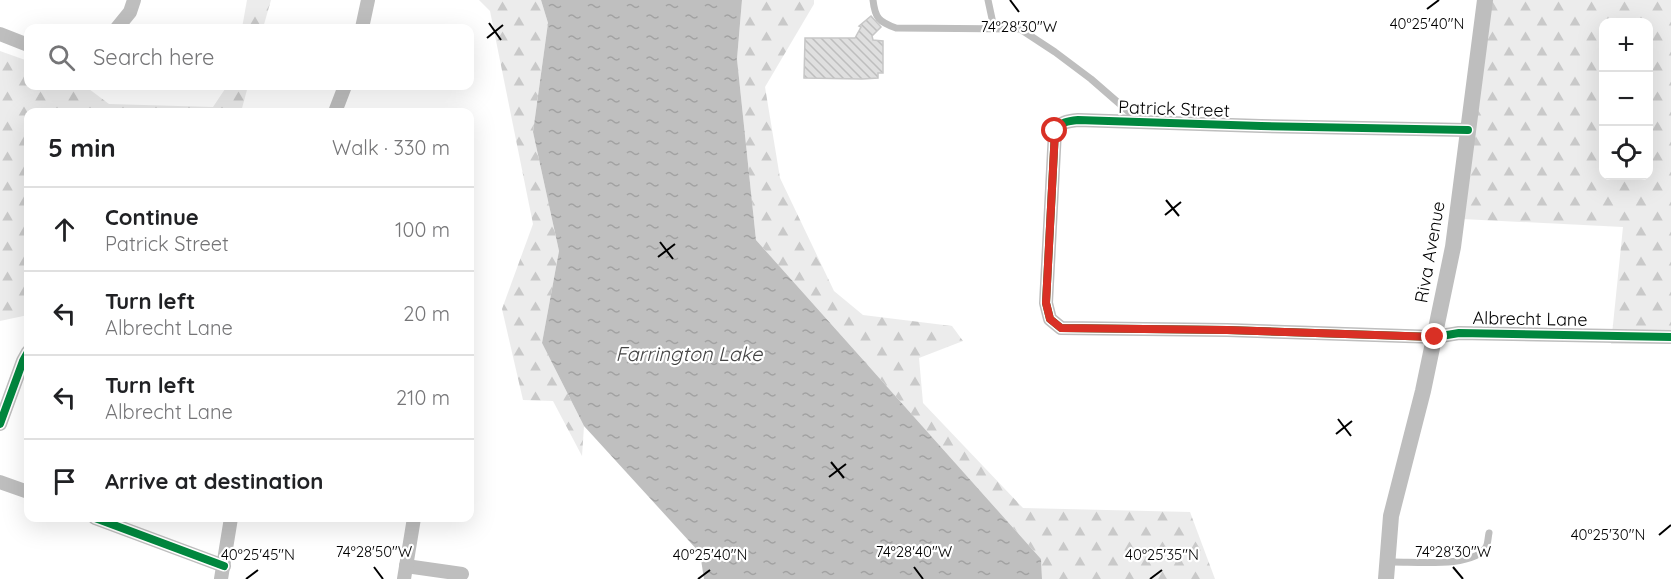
<!DOCTYPE html>
<html lang="en">
<head>
<meta charset="utf-8">
<style>
  body { margin:0; font-family:Quicksand,sans-serif; background:#f6f6f6; color:#202124 }
  .controls { position:absolute; right:18px; top:18px; display:grid; overflow:hidden; border-radius:12px; box-shadow:0 6px 24px #0002 }
  .controls button { width:54px; height:54px; display:grid; place-items:center; padding:0; border:0; border-bottom:2px solid #e0e0e0; background:#fff; color:#202124; font:30px sans-serif }
  .stop { position:absolute; width:18px; height:18px; margin:-14px; border:4px solid #d93025; border-radius:50%; background:#fff }
  .stop.end { background:#d93025; border-color:#fff; box-shadow:0 2px 6px #0008 }
  .list { margin:0; padding:0; list-style:none }
  h2 { display:flex; justify-content:space-between; align-items:center; height:78px; margin:0; padding:0 24px; font-size:26px }
  h2 small { font-size:20px; font-weight:400; color:#757577 }
  .list li { display:grid; grid-template-columns:39px 1fr auto; gap:18px; align-items:center; box-sizing:border-box; height:84px; padding:0 24px; border-top:2px solid #e0e0e0 }
  .list b { display:block; font-size:22px; white-space:nowrap }
  .list p { margin:0; font-size:20px; white-space:nowrap; color:#757577 }
  .list em { font-size:20px; font-style:normal; color:#757577 }
  .icon { flex:none; width:33px; height:33px; fill:none; stroke:currentColor; stroke-width:2; stroke-linecap:round; stroke-linejoin:round }
  .map { position:relative; flex:none; width:1671px; height:579px; overflow:hidden }
  .search { position:absolute; background:#fff; box-shadow:0 6px 24px #0002; left:24px; top:24px; width:450px; height:66px; display:flex; align-items:center; gap:15px; box-sizing:border-box; padding:0 21px; border-radius:12px; color:#757577; font-size:22px }
  .panel { position:absolute; background:#fff; box-shadow:0 6px 24px #0002; left:24px; top:108px; width:450px; height:414px; border-radius:12px }
  .map>svg:first-child { display:block }
</style>
</head>
<body>
<div class="map">
<svg width="1671" height="579" viewBox="0 0 1671 579">
  <defs>
    <pattern id="forest-firs" width="22" height="20" patternUnits="userSpaceOnUse" patternTransform="scale(1.5)"><rect width="22" height="20" fill="#ececec"/><path d="M5 1l3.5 6h-7zM16 11l3.5 6h-7z" fill="#c9c9c9"/></pattern>
    <pattern id="water-ripples" width="26" height="14" patternUnits="userSpaceOnUse" patternTransform="scale(1.5)"><rect width="26" height="14" fill="#bfbfbf"/><path d="M2 4q2-2 4 0t4 0M15 11q2-2 4 0t4 0" fill="none" stroke="#a2a2a2"/></pattern>
    <pattern id="building-back-hatch" width="6" height="6" patternUnits="userSpaceOnUse" patternTransform="scale(1.5)"><rect width="6" height="6" fill="#dfdfdf"/><path d="M-1 5l2 2M0 0l6 6M5-1l2 2" fill="none" stroke="#bebebe"/></pattern>
  </defs>
  <rect width="100%" height="100%" fill="#fff"/>
  <!-- forest -->
  <g fill="url(#forest-firs)" fill-rule="evenodd">
    <path d="M247 0H271L263 28H242Z"/>
    <path d="M479 0H541L548 23 533 132 559 251 542 343 584 426 582 456 553 401 523 400 502 309 533 224 490 11Z"/>
    <path d="M742 0H814V4L765 87 780 178 834 291 863 315 952 326 963 341 919 358 923 403 1023 508 1190 512 1215 579H1042L1041 559 756 240 737 59Z"/>
    <path d="M1489 0H1671V344H1611L1623 227 1462 219ZM1604 22H1648V176H1604Z"/>
    <path d="M0 51 28 61V86H85L109 104 213 107 227 86H248L241 112H28V315L0 321Z"/>
  </g>
  <!-- water -->
  <path fill="url(#water-ripples)" d="M541 0H742L737 59 756 240 1041 559 1042 579H704L700 553 584 426 542 343 559 251 533 132 548 23Z"/>
  <!-- building -->
  <path fill="url(#building-back-hatch)" stroke="#c7c7c7" stroke-width="1.5" d="M871 16 881 27 872 36 873 40 883 41V73H878V78L862 79 804 78 805 38H855L861 27 859 26Z"/>
  <g fill="none" stroke-linecap="round" stroke-linejoin="round">
    <!-- service -->
    <g stroke="#bebebe" stroke-width="7">
      <path d="M873 0C875 18 879 22 896 28L1020 29 1055 52 1091 79 1137 119"/>
      <path d="M988 0 994 28"/>
      <path d="M1389 562C1411 561 1473 569 1486 547 1488 544 1488 537 1489 533"/>
    </g>
    <!-- minor -->
    <g stroke="#bebebe" stroke-width="14">
      <path d="M117 28 130 12 134 0"/>
      <path d="M362 28 368 0"/>
      <path d="M0 34 28 45"/>
      <path d="M335 112 345 86"/>
      <path d="M1468 130 1261 126 1078 120C1067 121 1061 122 1055 131L1046 303 1050 319 1061 328 1227 330 1435 337 1459 333 1671 337"/>
      <path d="M0 424 23 361 28 352"/>
      <path d="M0 482 28 492"/>
      <path d="M95 518 224 566"/>
      <path d="M406 566 462 574"/>
      <path d="M221 579 231 518"/>
      <path d="M404 579 414 518"/>
    </g>
    <!-- tertiary -->
    <path stroke="#bebebe" stroke-width="16" d="M1386 579 1391 516 1423 391 1453 247 1485 0"/>
    <!-- cycleway casing -->
    <g stroke="#fff" stroke-width="11">
      <g id="cycleway">
        <path d="M1468 130 1261 126 1078 120C1067 121 1061 122 1055 131L1046 303 1050 319 1061 328 1227 330 1435 337 1459 333 1671 337"/>
        <path d="M0 424 23 361 28 352"/>
        <path d="M95 518 224 566"/>
      </g>
    </g>
    <!-- cycleway -->
    <use href="#cycleway" stroke="#00873e" stroke-width="8"/>
  </g>
  <g fill="none" stroke-linecap="round" stroke-linejoin="round">
    <!-- route -->
    <path stroke="#d93025" stroke-width="8" d="M1055 131 1046 303 1050 319 1061 328 1227 330 1435 337"/>
  </g>
  <!-- ticks -->
  <path fill="none" stroke="#000" stroke-width="2" d="M1010 0 1019 12M1427 9 1439 0M489 23 501 40M487 38 503 25M1166 200 1179 216M1165 215 1181 202M660 242 673 259M658 257 675 244M1338 419 1351 436M1336 434 1352 421M831 462 844 478M829 477 846 464M1659 535 1671 525M374 567 383 579M914 567 923 579M1453 567 1463 579M246 579 258 570M698 579 710 570M1150 579 1162 570"/>
  <g text-anchor="middle" stroke-width="4.5" stroke-linejoin="round" paint-order="stroke">
    <!-- street labels -->
    <g font-size="18" fill="#000" stroke="#fff">
      <text transform="translate(1174 109) rotate(2)" y="6">Patrick Street</text>
      <text transform="translate(1430 252) rotate(-80)" y="6">Riva Avenue</text>
      <text transform="translate(1530 319) rotate(1)" y="6">Albrecht Lane</text>
    </g>
    <!-- water labels -->
    <g font-size="20" font-style="italic" fill="#444" stroke="#fff">
      <text x="689" y="361">Farrington Lake</text>
    </g>
  </g>
  <g font-size="15" text-anchor="middle" fill="#000" stroke="#fff" stroke-width="4.5" stroke-linejoin="round" paint-order="stroke">
    <text x="1427" y="29">40°25'40"N</text>
    <text x="1019" y="32">74°28'30"W</text>
    <text x="1608" y="540">40°25'30"N</text>
    <text x="374" y="557">74°28'50"W</text>
    <text x="914" y="557">74°28'40"W</text>
    <text x="1453" y="557">74°28'30"W</text>
    <text x="258" y="560">40°25'45"N</text>
    <text x="710" y="560">40°25'40"N</text>
    <text x="1162" y="560">40°25'35"N</text>
  </g>
</svg>
<div class="controls">
<button>+</button>
<button>−</button>
<button><svg class="icon" aria-label="locate" viewBox="0 0 24 24"><circle cx="12" cy="12" r="6"/><path d="M12 2v4M12 18v4M2 12h4M18 12h4"/></svg></button>
</div>
<div class="stop" style="left:1055px;top:131px"></div>
<div class="stop end" style="left:1435px;top:337px"></div>
<div class="search"><svg class="icon" aria-label="search" viewBox="0 0 24 24"><circle cx="10" cy="10" r="6"/><path d="M15 15l6 6"/></svg>Search here</div>
<section class="panel">
<h2>5 min<small>Walk · 330 m</small></h2>
<ul class="list">
<li><svg class="icon" aria-label="ahead" viewBox="0 0 24 24"><path d="M12 20V5M6 11l6-6 6 6"/></svg><div><b>Continue</b><p>Patrick Street</p></div><em>100 m</em></li>
<li><svg class="icon" aria-label="left" viewBox="0 0 24 24"><path d="M17 20v-9H6M10 6l-5 5 5 5"/></svg><div><b>Turn left</b><p>Albrecht Lane</p></div><em>20 m</em></li>
<li><svg class="icon" aria-label="left" viewBox="0 0 24 24"><path d="M17 20v-9H6M10 6l-5 5 5 5"/></svg><div><b>Turn left</b><p>Albrecht Lane</p></div><em>210 m</em></li>
<li><svg class="icon" aria-label="arrive" viewBox="0 0 24 24"><path d="M6 21V4h12l-3 4 3 4H6"/></svg><div><b>Arrive at destination</b></div></li>
</ul>
</section>
</div>
</body>
</html>
